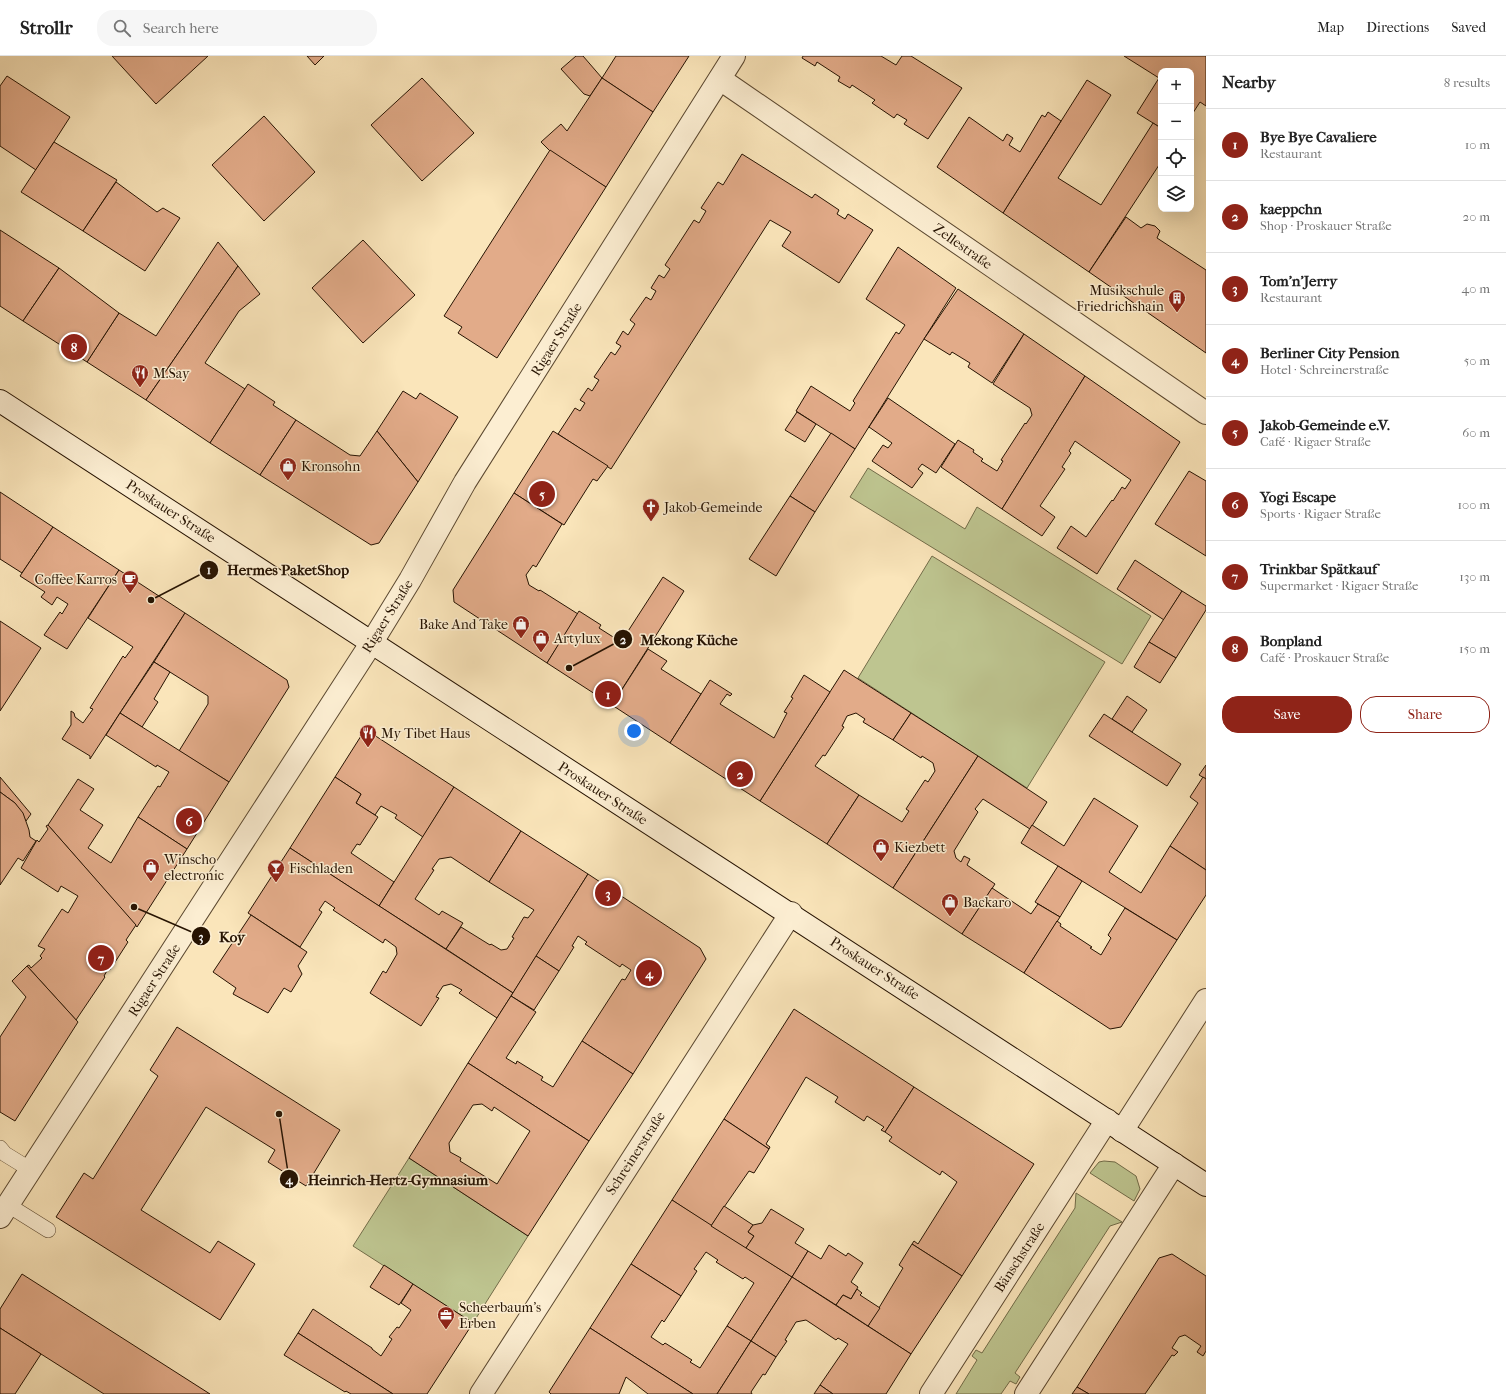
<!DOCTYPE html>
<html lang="en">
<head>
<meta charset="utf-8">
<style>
  body { margin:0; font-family:"IM FELL French Canon",serif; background:#f6f6f6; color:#222 }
  .controls { position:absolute; right:12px; top:12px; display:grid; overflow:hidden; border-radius:8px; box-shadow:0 4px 16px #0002 }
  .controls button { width:36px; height:36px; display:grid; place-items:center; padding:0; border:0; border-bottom:1px solid #e0e0e0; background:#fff; color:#222; font:20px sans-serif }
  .you { position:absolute; left:634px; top:675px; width:14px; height:14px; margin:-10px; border:3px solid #fff; border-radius:50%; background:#1a73e8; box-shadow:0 0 0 6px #1a73e833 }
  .badge { display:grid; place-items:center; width:26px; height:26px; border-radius:50%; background:#8f2418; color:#fff; font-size:13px; font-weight:700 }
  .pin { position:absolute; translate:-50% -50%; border:2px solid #fff; box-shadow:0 1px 4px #0006 }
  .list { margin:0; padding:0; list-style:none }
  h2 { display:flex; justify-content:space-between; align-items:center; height:52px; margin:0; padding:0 16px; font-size:17px }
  h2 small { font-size:13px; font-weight:400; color:#767676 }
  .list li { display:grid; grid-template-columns:26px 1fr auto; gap:12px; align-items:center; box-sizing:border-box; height:72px; padding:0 16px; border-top:1px solid #e0e0e0 }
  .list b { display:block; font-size:15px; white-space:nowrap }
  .list p { margin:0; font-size:13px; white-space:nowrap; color:#767676 }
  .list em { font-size:13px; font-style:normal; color:#767676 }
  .actions { display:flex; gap:8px; padding:12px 16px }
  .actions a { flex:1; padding:9px 0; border:1px solid #8f2418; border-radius:16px; text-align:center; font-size:14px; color:#8f2418 }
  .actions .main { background:#8f2418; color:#fff }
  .icon { flex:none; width:22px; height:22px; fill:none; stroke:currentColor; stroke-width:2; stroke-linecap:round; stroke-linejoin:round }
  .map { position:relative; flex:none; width:1206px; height:1338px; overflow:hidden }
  header { display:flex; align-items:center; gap:24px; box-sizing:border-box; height:56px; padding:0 20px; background:#fff; border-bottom:1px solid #e0e0e0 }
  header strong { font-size:19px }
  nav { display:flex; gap:22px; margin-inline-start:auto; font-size:14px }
  .search { width:280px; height:36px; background:#f6f6f6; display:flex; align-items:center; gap:10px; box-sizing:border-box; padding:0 14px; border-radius:16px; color:#767676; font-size:15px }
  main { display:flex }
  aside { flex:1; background:#fff }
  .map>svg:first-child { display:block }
</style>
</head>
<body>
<header>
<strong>Strollr</strong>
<div class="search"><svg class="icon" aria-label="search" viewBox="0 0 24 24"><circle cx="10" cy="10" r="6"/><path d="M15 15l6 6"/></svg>Search here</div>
<nav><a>Map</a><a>Directions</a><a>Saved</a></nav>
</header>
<main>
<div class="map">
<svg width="1206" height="1338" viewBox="0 0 1206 1338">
  <rect width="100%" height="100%" fill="#fae5ba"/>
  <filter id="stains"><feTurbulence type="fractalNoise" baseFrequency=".005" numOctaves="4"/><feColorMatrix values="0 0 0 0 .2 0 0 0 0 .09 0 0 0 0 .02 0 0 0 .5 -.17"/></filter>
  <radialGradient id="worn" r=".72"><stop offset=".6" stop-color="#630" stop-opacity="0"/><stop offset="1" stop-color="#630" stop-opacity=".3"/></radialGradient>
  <!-- green -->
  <g fill="#bec590" stroke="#726c49">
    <path d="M868 412 965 473 977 451 1151 560 1122 608 850 441Z"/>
    <path d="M932 500 1105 606 1027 732 858 622Z"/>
    <path d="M409 1102 528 1180 473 1267 353 1190Z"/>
    <path d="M1104 1105 1115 1106 1136 1120 1140 1133 1134 1145 1090 1117 1099 1106Z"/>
    <path d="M1076 1137 1122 1166 1110 1170 1015 1317 1020 1321 1016 1328 1010 1325 1001 1338H956L977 1304 972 1300 976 1294 982 1297 1075 1152Z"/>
  </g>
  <!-- building -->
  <g fill="#e2ab89" stroke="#261302" fill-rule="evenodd">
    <path d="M112 0H208L156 48Z"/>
    <path d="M307 0H324L315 9Z"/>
    <path d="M576 0H583L602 22 590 40 584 38 561 13Z"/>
    <path d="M616 0H689L653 56 602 22Z"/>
    <path d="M803 0H881L896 9 902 0H911L962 32 928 83 904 68 907 64 897 58 894 62 872 47 875 44 852 29 850 32 838 25 840 21 817 6 815 10 802 2Z"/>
    <path d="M1124 0H1206V50L1200 46 1191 60V15H1161V72L1137 57 1159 22Z"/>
    <path d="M7 20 70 61 36 114 0 90V30Z"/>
    <path d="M422 22 474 77 422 125 371 69Z"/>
    <path d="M602 22 653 56 606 131 554 99 541 86 561 68 567 75Z"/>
    <path d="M1087 24 1111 39 1058 122 1101 149 1153 67 1161 72V106L1089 216 1003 157Z"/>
    <path d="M1048 56 1061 65 1003 157 937 111 969 61 1003 85 1007 78 1013 82 1009 89 1020 96 1042 59 1045 61Z"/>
    <path d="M264 60 315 116 264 165 212 109Z"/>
    <path d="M54 86 117 124 83 175 21 136Z"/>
    <path d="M550 94 606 131 497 302 458 277 462 271 444 260Z"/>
    <path d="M742 98 812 142 815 138 839 154 837 158 845 163 848 158 873 174 839 227 782 190 791 176 770 164 611 413 558 378 575 352 580 355 585 347 580 344 588 332 592 335 599 324 594 321 611 296 615 299 621 290 616 287 623 275 628 279 635 268 630 264 646 241 651 244 656 235 651 232 659 219 664 222 670 213 665 209 694 164 699 167 706 155 701 152 718 126 723 129Z"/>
    <path d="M116 126 157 156 163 152 180 162 145 215 83 175Z"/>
    <path d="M1126 161 1141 172 1147 168 1155 170 1160 175 1157 182 1206 214V297L1089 216Z"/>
    <path d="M0 174 59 212 23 265 0 250Z"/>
    <path d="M363 184 415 239 363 287 312 232Z"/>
    <path d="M218 186 238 210 146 344 87 306 119 257 156 280Z"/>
    <path d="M898 191 956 232 855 393 796 355 811 330 850 355 855 347 853 345 896 276 899 278 905 269 866 243Z"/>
    <path d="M238 210 260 238 239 255 205 307 245 333 210 387 146 344Z"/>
    <path d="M59 212 119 257 87 306 23 265Z"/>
    <path d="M958 233 1024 278 992 327 968 311 970 307 952 296 950 299 924 283Z"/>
    <path d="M1024 278 1085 320 1002 453 941 411 958 384 974 394 973 396 983 403 981 405 997 415 1003 405 1001 404 1025 367 1026 368 1032 359 1030 352 993 328Z"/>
    <path d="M1085 320 1180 386 1097 518 1057 492 1071 470 1086 481 1112 444 1113 445 1122 431 1125 433 1131 424 1075 385 1069 395 1071 397 1062 411 1065 413 1040 450 1055 461 1042 480 1002 453Z"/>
    <path d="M248 328 275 346 273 349 296 364 260 419 210 387Z"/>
    <path d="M403 335 416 343 420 337 458 361 418 426 377 375Z"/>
    <path d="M888 342 955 388 936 417 922 408 918 413 923 417 912 432 872 405 883 389 888 392 892 387 869 371Z"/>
    <path d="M797 356 816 368 805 386 785 374Z"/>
    <path d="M296 364 350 399 360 400 377 375 418 426 379 487 371 489 260 419Z"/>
    <path d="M553 375 608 410 597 425 593 423 564 469 514 437Z"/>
    <path d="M831 377 855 393 815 456 790 440Z"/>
    <path d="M1189 415 1206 425V500L1155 468Z"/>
    <path d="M0 436 53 471 22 517 0 503Z"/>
    <path d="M514 437 562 468 536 511 533 509 526 519 529 529 539 535 540 534 578 558 547 607 454 546 453 534Z"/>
    <path d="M790 440 815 456 776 520 749 503Z"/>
    <path d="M53 471 119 514 67 593 44 579 60 556 62 558 68 548 57 541 52 549 41 541 45 536 20 520Z"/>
    <path d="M1135 504 1182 535 1164 564 1117 533Z"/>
    <path d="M119 514 185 557 90 703V700L62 683 71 669V655L74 657 75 661 83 667 93 653 90 652 123 600 125 602 133 591 88 562Z"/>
    <path d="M663 521 684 535 612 649 547 607 579 555 601 569 599 572 621 586Z"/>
    <path d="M1182 535 1206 550V554L1176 602 1149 586Z"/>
    <path d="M185 557 287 624 289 631 229 726 179 695 208 648V640L154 606Z"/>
    <path d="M0 565 41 592 0 655Z"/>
    <path d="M1149 586 1176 602 1160 627 1134 611Z"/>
    <path d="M648 593 667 605 661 613 701 638 670 687 612 649Z"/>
    <path d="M154 606 170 616 154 643 158 646 142 671 120 657Z"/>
    <path d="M844 614 911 657 893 684 863 666 865 663 856 657 847 660 842 670 844 671 825 700 823 699 815 710 859 739 827 788 760 745Z"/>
    <path d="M804 619 830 636 760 745 670 687 710 624 732 638 730 640 727 638 720 648 774 682 787 657 784 656 793 642 791 641Z"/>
    <path d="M1127 640 1147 654 1132 676 1112 663Z"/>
    <path d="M120 657 229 726 187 793 138 761 158 730 160 731 169 716 157 709 156 711 106 679Z"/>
    <path d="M911 657 978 700 893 832 827 788 859 739 902 766 909 755 906 753 925 724 928 726 935 715 933 707 922 700 921 702 893 684Z"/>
    <path d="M1104 658 1181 708 1167 730 1089 680Z"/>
    <path d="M371 677 454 731 423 781 395 762 397 759 381 750 375 759 356 747 361 738 335 721 361 680Z"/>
    <path d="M978 700 1047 746 1030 773 983 743 975 753 978 756 954 795 956 802 961 806 964 800 970 803 967 809 995 828 962 878 893 832Z"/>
    <path d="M1206 709V723L1199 719Z"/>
    <path d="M0 721 31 758 26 765 15 747 0 736Z"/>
    <path d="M335 721 361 738 356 747 378 761 360 789 357 788 351 797 394 826 379 850 290 792Z"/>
    <path d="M1203 721 1206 723V814L1170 790 1198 747 1190 741Z"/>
    <path d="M78 723 94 733 80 754 103 769 88 792 111 807 138 761 187 793 137 871 48 769Z"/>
    <path d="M454 731 521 775 489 826 451 801 439 803 432 813 434 814 415 843 439 859 442 855 463 867 446 893 379 850Z"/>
    <path d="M0 736 15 747 23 757 29 774 30 781 36 785 23 805 18 802 0 829Z"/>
    <path d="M1094 742 1138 770 1109 816 1141 837 1170 790 1206 814V839L1177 884 1021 787 1032 769 1064 790Z"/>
    <path d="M48 769 136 869 126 884 128 886 110 914 108 913 104 920 105 921 76 964 27 910 29 909 31 912 42 902 40 900 45 893 38 890 62 853 68 857 78 840 61 830 58 836 21 812 37 784 39 786 48 773 46 770Z"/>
    <path d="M521 775 588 818 513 937 446 893 461 871 490 889 491 888 501 894 507 893 514 882 512 881 524 861 528 862 534 854 489 826Z"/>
    <path d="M290 792 513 937 497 962 459 937 462 934 451 928 443 930 436 941 439 942 421 970 370 937 383 915 386 917 397 898 396 891 385 883 383 887 333 854 335 852 325 845 319 854 322 856 300 891 248 857Z"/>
    <path d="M1058 810 1082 825 1060 861 1035 846Z"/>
    <path d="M588 818 700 892 706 903 633 1018 582 985 622 923 625 924 631 914 622 908 620 911 585 888 587 886 578 880 572 890 574 891 559 915 536 900Z"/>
    <path d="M992 832 1031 858 1038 848 1060 861 1024 917 962 878Z"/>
    <path d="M1125 852 1177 884 1121 971 1110 973 1024 917 1057 865 1061 868 1060 870 1092 891 1090 892 1101 899 1111 882 1108 879Z"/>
    <path d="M251 859 307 896 298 910 302 918 291 936 284 932 268 957 233 938 236 932 213 916Z"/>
    <path d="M536 900 559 915 534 954 511 940Z"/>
    <path d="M27 910 78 966 15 1065 0 1056V981L26 941 12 925Z"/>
    <path d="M511 940 536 956 506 1002 516 1008 517 1005 543 1021 541 1024 553 1031 582 985 633 1018 589 1085 468 1007Z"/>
    <path d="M794 953 914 1031 885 1076 881 1074 884 1071 867 1060 864 1065 835 1046 838 1041 806 1021 766 1088 770 1091 769 1093 724 1063Z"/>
    <path d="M177 971 340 1074 306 1130 268 1106 275 1094 206 1051 141 1154 210 1197 218 1185 255 1208 220 1264 56 1161 84 1117 93 1123 126 1071 158 1020 150 1014Z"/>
    <path d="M468 1007 589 1085 528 1180 409 1102ZM482 1048 492 1055 494 1051 530 1075 497 1128 460 1105 461 1102 450 1096 449 1087 473 1049Z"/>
    <path d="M914 1031 1034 1108 962 1220 912 1188 914 1185 918 1188 957 1126 942 1115 940 1119 889 1085 892 1081 885 1076Z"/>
    <path d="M724 1063 769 1093 754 1117 749 1115 711 1170 672 1144Z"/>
    <path d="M672 1144 792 1221 751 1285 727 1270 754 1227 745 1221 743 1223 716 1206 718 1204 706 1196 694 1213 697 1215 681 1240 631 1208Z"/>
    <path d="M724 1150 753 1169 748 1176 754 1180 746 1192 711 1170Z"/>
    <path d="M771 1153 804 1173 795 1187 808 1195 792 1221 746 1192 754 1180 748 1176 753 1169 762 1167Z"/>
    <path d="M912 1188 962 1220 911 1298 868 1270 903 1212 899 1209Z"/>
    <path d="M829 1189 846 1200 848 1197 863 1207 851 1226 858 1231 851 1243 843 1239 836 1249 792 1221 808 1195 821 1203Z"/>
    <path d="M1172 1198 1206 1220V1295L1203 1300 1197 1296 1201 1290 1185 1279 1179 1281 1172 1292 1178 1296 1174 1300 1172 1299 1145 1338H1089L1077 1331 1159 1202Z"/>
    <path d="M631 1208 681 1240 664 1266 662 1264 651 1281 663 1289 665 1287 692 1304 690 1306 700 1312 727 1270 751 1285 717 1338H693L590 1272Z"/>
    <path d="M384 1209 413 1228 399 1249 370 1231Z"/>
    <path d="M22 1218 210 1338H104L41 1298 0 1272V1253Z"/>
    <path d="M792 1221 911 1298 886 1338H833L820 1329 848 1288 838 1282 836 1284 806 1264 796 1266 785 1284 787 1285 776 1301 751 1285Z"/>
    <path d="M413 1228 473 1267 427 1338H393L298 1277 313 1253 372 1292V1293L381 1300 392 1283 389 1281 397 1271 399 1272 411 1254 401 1247Z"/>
    <path d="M857 1233 862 1237 860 1239 880 1252 868 1270 836 1249 843 1239 851 1243Z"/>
    <path d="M0 1272 41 1298 15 1338H0Z"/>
    <path d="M590 1272 693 1338H648L626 1321 619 1338H551L549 1336Z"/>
    <path d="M298 1277 393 1338H351L346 1335 345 1336 284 1299Z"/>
    <path d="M751 1285 776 1301 765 1319 763 1318 751 1336 752 1338H717Z"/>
    <path d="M820 1329 833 1338H814Z"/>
    <path d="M1077 1331 1089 1338H1072Z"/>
  </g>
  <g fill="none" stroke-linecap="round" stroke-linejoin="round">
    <!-- lane casing -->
    <g stroke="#5b4830" stroke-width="16">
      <g id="lane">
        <path d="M0 1092 5 1098 31 1114"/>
        <path d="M8 1149 48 1174"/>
      </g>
    </g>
    <!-- street casing -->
    <g stroke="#5b4830" stroke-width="24">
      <g id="street">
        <path d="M720 23 1206 357"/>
        <path d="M1122 1075 1206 944"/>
        <path d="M0 1161 372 586 410 524 465 426 734 0"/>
        <path d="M481 1338 791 857"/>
        <path d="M931 1338 1107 1064"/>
        <path d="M1026 1338 1174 1108"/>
      </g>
    </g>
    <!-- secondary casing -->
    <g stroke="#261302" stroke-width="24">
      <path id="secondary" d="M0 345C403 604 804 867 1206 1129"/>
    </g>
    <!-- lane -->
    <use href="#lane" stroke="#fceed2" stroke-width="15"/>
    <!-- street -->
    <use href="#street" stroke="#fceed2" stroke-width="22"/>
    <!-- secondary -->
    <use href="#secondary" stroke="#fceed2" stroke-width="22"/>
  </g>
  <!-- icons -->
  <defs>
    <g id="building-pin" transform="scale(0.9)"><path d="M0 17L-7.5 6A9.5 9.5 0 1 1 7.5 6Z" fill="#8f2418" stroke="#fceed2"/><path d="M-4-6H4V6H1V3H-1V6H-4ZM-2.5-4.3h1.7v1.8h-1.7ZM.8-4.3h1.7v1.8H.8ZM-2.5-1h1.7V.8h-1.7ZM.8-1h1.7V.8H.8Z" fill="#fff"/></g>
    <g id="restaurant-pin" transform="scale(0.9)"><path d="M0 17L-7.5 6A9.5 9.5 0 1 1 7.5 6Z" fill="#8f2418" stroke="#fceed2"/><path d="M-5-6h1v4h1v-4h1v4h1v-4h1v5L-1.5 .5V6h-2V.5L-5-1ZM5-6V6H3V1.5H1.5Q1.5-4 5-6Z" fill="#fff"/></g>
    <g id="shop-pin" transform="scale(0.9)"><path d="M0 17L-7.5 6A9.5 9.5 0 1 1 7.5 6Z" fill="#8f2418" stroke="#fceed2"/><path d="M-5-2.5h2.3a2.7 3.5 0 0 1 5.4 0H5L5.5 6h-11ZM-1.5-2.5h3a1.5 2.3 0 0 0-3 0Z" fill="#fff"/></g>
    <g id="church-pin" transform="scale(0.9)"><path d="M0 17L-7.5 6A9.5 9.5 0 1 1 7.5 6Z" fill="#8f2418" stroke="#fceed2"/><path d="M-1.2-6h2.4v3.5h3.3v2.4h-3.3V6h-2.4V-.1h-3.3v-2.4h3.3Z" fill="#fff"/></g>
    <g id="cafe-pin" transform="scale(0.9)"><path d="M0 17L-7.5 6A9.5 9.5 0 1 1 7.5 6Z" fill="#8f2418" stroke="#fceed2"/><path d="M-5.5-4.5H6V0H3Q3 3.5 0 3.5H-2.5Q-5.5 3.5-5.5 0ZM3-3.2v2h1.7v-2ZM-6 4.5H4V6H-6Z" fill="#fff"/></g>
    <g id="bar-pin" transform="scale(0.9)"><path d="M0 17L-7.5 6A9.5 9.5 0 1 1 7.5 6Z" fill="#8f2418" stroke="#fceed2"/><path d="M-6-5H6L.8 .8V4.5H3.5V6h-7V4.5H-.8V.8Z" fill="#fff"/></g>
    <g id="office-pin" transform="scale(0.9)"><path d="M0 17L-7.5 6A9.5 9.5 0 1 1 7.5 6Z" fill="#8f2418" stroke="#fceed2"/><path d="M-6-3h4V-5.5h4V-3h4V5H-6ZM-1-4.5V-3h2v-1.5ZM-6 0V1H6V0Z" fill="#fff"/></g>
  </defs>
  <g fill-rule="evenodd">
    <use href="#building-pin" x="1177" y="242"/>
    <use href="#restaurant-pin" x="140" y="317"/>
    <use href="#shop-pin" x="288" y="410"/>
    <use href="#church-pin" x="651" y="451"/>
    <use href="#cafe-pin" x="130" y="523"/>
    <use href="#shop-pin" x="521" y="568"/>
    <use href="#shop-pin" x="541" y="582"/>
    <use href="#restaurant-pin" x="368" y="677"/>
    <use href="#shop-pin" x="881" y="791"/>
    <use href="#shop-pin" x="151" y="811"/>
    <use href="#bar-pin" x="276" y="812"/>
    <use href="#shop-pin" x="950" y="846"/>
    <use href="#office-pin" x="446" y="1259"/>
  </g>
  <g text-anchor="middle" stroke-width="3" stroke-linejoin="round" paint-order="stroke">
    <!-- street labels -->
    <g font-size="14" fill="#261302" stroke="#fceed2">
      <text transform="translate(963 190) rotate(35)" y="5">Zellestraße</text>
      <text transform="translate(556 283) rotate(-58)" y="5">Rigaer Straße</text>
      <text transform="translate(171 455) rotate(33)" y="5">Proskauer Straße</text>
      <text transform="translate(387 560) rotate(-58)" y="5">Rigaer Straße</text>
      <text transform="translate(603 737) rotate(33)" y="5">Proskauer Straße</text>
      <text transform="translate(875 912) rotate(33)" y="5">Proskauer Straße</text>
      <text transform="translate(154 924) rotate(-57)" y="5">Rigaer Straße</text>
      <text transform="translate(635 1097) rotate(-57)" y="5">Schreinerstraße</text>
      <text transform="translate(1019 1201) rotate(-57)" y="5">Bänschstraße</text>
    </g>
    <!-- poi labels -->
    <g font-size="14" fill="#261302" stroke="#fceed2" text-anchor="start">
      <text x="1164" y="239" text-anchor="end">Musikschule<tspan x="1164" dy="16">Friedrichshain</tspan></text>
      <text x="153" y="322">M.Say</text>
      <text x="301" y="415">Kronsohn</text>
      <text x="664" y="456">Jakob-Gemeinde</text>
      <text x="117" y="528" text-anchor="end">Coffee Karros</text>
      <text x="508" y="573" text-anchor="end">Bake And Take</text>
      <text x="554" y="587">Artylux</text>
      <text x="381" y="682">My Tibet Haus</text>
      <text x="894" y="796">Kiezbett</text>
      <text x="164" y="808">Winscho<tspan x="164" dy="16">electronic</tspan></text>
      <text x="289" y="817">Fischladen</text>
      <text x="963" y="851">Backaro</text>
      <text x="459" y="1256">Scheerbaum's<tspan x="459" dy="16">Erben</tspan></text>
    </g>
  </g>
  <!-- callouts -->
  <path fill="none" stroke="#261302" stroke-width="1.5" d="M151 544L209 514M569 612L623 583M134 851L201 880M279 1058L289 1123"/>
  <g fill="#261302" stroke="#fceed2" stroke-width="1.5">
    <circle cx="151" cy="544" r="4"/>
    <circle cx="569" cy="612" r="4"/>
    <circle cx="134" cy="851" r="4"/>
    <circle cx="279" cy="1058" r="4"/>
    <circle cx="209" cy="514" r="10"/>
    <circle cx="623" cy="583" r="10"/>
    <circle cx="201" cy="880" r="10"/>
    <circle cx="289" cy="1123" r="10"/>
  </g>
  <g font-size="12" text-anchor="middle" font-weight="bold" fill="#fff">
    <text x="209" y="518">1</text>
    <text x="623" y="588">2</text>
    <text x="201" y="885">3</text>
    <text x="289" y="1128">4</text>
  </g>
  <g font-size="15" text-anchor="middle" font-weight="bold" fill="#261302" stroke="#fceed2" stroke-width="3" stroke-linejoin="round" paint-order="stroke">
    <text x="288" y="519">Hermes PaketShop</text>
    <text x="689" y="589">Mekong Küche</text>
    <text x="232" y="886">Koy</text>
    <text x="398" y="1129">Heinrich-Hertz-Gymnasium</text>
  </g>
  <rect width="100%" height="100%" filter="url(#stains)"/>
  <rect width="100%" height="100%" fill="url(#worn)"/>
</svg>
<div class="controls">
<button>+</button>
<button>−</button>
<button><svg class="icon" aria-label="locate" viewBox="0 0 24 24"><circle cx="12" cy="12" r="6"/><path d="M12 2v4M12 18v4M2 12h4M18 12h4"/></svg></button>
<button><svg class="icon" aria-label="layers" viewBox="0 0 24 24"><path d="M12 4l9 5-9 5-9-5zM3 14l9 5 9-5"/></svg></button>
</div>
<div class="you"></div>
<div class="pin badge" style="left:608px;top:638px">1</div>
<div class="pin badge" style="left:740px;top:718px">2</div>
<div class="pin badge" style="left:608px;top:837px">3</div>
<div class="pin badge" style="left:649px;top:917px">4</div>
<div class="pin badge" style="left:542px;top:438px">5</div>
<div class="pin badge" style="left:189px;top:765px">6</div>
<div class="pin badge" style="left:101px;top:902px">7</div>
<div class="pin badge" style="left:74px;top:291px">8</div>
</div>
<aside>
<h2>Nearby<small>8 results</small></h2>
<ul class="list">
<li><span class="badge">1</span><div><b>Bye Bye Cavaliere</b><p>Restaurant</p></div><em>10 m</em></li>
<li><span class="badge">2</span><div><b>kaeppchn</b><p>Shop · Proskauer Straße</p></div><em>20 m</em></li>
<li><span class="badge">3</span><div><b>Tom’n’Jerry</b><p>Restaurant</p></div><em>40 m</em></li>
<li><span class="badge">4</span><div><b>Berliner City Pension</b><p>Hotel · Schreinerstraße</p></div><em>50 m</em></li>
<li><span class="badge">5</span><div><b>Jakob-Gemeinde e.V.</b><p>Café · Rigaer Straße</p></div><em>60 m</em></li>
<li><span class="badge">6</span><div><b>Yogi Escape</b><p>Sports · Rigaer Straße</p></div><em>100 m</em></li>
<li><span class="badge">7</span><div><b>Trinkbar Spätkauf</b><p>Supermarket · Rigaer Straße</p></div><em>130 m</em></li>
<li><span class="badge">8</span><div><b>Bonpland</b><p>Café · Proskauer Straße</p></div><em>150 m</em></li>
</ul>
<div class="actions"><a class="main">Save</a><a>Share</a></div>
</aside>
</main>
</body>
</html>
